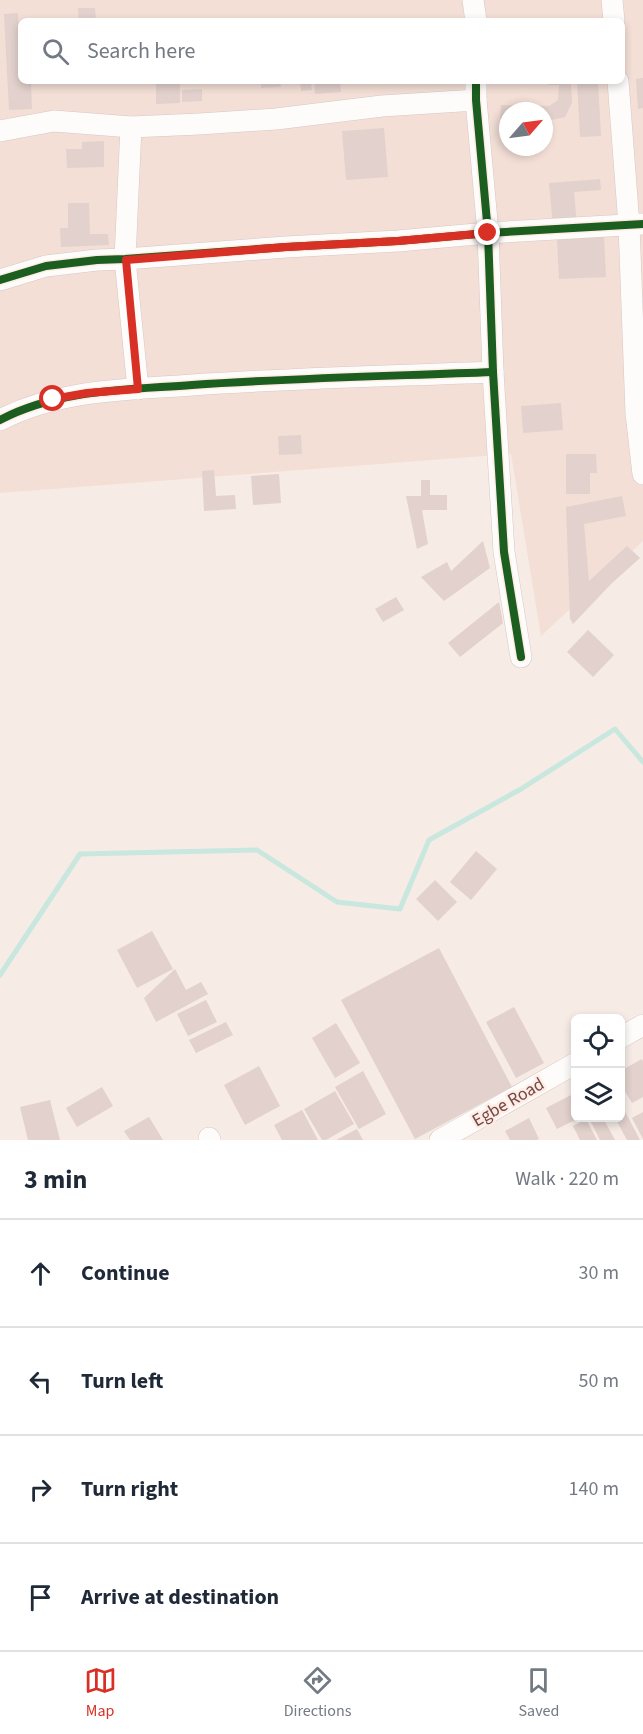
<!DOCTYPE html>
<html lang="en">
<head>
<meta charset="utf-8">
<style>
  body { margin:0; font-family:"Source Sans 3",sans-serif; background:#f6f6f7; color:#1f2937 }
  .controls { position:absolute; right:18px; bottom:18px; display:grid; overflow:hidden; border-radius:9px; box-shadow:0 3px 9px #0003 }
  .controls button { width:54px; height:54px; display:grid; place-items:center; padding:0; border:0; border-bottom:2px solid #e0e1e3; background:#fff; color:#1f2937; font:30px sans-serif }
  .compass { position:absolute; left:499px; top:102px; width:54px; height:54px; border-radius:50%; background:#fff; box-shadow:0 3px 9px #0003; rotate:62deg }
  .stop { position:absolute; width:18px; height:18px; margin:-14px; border:4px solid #d93025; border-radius:50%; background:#fff }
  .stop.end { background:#d93025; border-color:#fff; box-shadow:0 2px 6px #0008 }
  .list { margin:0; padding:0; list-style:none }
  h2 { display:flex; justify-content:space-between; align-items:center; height:78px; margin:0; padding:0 24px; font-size:26px }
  h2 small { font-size:20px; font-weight:400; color:#747a83 }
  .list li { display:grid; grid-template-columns:39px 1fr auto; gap:18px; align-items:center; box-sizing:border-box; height:108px; padding:0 24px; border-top:2px solid #e0e1e3 }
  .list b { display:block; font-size:22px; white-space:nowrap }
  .list em { font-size:20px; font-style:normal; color:#747a83 }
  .icon { flex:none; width:33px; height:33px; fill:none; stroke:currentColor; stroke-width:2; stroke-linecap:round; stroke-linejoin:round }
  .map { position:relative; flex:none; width:643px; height:1140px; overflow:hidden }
  .search { position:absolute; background:#fff; box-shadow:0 3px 9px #0003; left:18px; right:18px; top:18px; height:66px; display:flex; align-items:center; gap:15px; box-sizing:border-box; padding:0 21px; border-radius:9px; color:#747a83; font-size:22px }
  .sheet { height:510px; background:#fff }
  nav { display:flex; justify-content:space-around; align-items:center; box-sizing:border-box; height:84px; border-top:2px solid #e0e1e3; background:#fff; font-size:16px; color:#747a83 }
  nav a { display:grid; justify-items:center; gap:3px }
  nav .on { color:#d93025 }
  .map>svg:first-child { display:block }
</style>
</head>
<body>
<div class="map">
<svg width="643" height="1140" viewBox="0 0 643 1140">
  <rect width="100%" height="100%" fill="#f6ebe5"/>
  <!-- residential -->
  <path fill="#f3dfd6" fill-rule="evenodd" d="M0 0H643V541L541 636 511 454 0 493ZM21 21H622V81H21ZM508 111H544V147H508Z"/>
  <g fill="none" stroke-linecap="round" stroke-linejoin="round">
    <!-- stream -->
    <path stroke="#c8e7df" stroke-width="5" d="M0 975 80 854 257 850 337 902 400 909 429 840 521 789 615 729 643 762"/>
  </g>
  <!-- building -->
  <g fill="#e2d1cd">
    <path d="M78 8H95L96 21H79Z"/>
    <path d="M18 13 19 40 21 39V81H31L32 109 9 110 4 14Z"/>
    <path d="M643 78V108L638 109 636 79Z"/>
    <path d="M156 81H180V103L156 104Z"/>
    <path d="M261 81H280L281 87 261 88Z"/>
    <path d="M300 81H311L312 90 301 91Z"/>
    <path d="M314 81H340L341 92 315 94Z"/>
    <path d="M548 81H574V84H571L572 103 565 117 551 120H544V111H508V119L500 118 501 105 549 106 558 100 559 85H548Z"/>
    <path d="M577 81H598L601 136 580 137Z"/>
    <path d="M202 89V101L182 102V90Z"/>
    <path d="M384 128 388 177 346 180 342 131Z"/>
    <path d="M104 141V167L67 168 66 149H82V142Z"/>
    <path d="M600 179 601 190 574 192 577 225 553 227 549 183Z"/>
    <path d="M68 203H89L90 234H108L109 245 61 247 60 228H68Z"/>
    <path d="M604 237 606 277 559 279 557 239Z"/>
    <path d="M561 403 563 430 523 433 521 406Z"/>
    <path d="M301 435 302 454 279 455 278 436Z"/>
    <path d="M566 454H596L597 473H590V494H566Z"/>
    <path d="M214 470 216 496 235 495 236 509 204 511 202 471Z"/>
    <path d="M279 474 281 503 253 505 251 476Z"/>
    <path d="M421 480H430V495H447V510H422L428 544 417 549 406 496H421Z"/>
    <path d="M622 496 626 516 584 524 589 581 627 546 640 558 611 584 573 624 570 619 566 507Z"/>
    <path d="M483 541 490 568 444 601 421 577 447 562 451 571Z"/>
    <path d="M396 597 404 610 383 622 375 609Z"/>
    <path d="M499 602 503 623 460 657 448 643Z"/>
    <path d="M588 630 614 655 593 677 567 652Z"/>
    <path d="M476 851 497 869 471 900 450 882Z"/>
    <path d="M435 880 457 902 438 921 416 899Z"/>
    <path d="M152 931 173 969 137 988 117 950Z"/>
    <path d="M439 948 512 1087 415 1139 341 1000Z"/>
    <path d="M175 969 186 990 201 982 208 994 156 1022 144 998Z"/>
    <path d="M206 1000 217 1022 188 1036 177 1014Z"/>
    <path d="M514 1007 544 1063 516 1078 486 1022Z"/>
    <path d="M226 1022 233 1035 196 1053 189 1040Z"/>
    <path d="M336 1023 360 1063 335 1078 312 1038Z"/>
    <path d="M642 1059 643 1062V1097L632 1103 620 1083V1071Z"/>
    <path d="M259 1066 280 1106 245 1125 224 1085Z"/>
    <path d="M363 1071 386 1114 359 1129 335 1087Z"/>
    <path d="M102 1087 113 1106 77 1127 66 1108Z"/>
    <path d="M335 1091 354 1124 326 1140H322L304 1109Z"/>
    <path d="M573 1094 576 1098V1118H579L557 1129 546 1108Z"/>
    <path d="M50 1100 60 1140H28L20 1107Z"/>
    <path d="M620 1102 640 1140H627L615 1118H620Z"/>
    <path d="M302 1110 318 1140H282L274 1125Z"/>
    <path d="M643 1112V1139L632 1118Z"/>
    <path d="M149 1117 163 1140H130L124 1131Z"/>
    <path d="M529 1118 539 1139 537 1140H510L505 1131Z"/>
    <path d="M600 1118H603L615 1140H600L591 1122Z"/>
    <path d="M586 1119 597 1140H580L573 1126Z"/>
    <path d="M357 1129 363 1140H336Z"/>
  </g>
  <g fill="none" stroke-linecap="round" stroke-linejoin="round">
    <!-- minor casing -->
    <g stroke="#d7c7c4" stroke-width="22">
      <g id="minor">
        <path d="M473 0 476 21"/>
        <path d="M612 0 614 21"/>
        <path d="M476 81V100L488 233 493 372 504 552 521 657"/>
        <path d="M618 81 629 225 636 413 643 474"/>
        <path d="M131 127 125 259 138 389"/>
        <path d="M0 131 54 121 131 127 199 124 276 119 382 106 476 100"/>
        <path d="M0 280 46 266 97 260 125 259 286 247 398 241 488 233 643 224"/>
        <path d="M0 420C59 389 127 390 192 385 292 378 393 376 493 372"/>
        <path d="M620 1038 643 1025"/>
        <path d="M209 1138 210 1140"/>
        <path d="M440 1140 576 1063"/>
      </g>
    </g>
    <!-- minor -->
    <use href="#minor" stroke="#fefcfb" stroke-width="21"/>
    <!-- cycleway casing -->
    <g stroke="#ffede5" stroke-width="11">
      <g id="cycleway">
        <path d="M476 81V100L488 233 493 372 504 552 521 657"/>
        <path d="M0 280 46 266 97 260 125 259 286 247 398 241 488 233 643 224"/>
        <path d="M0 420C59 389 127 390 192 385 292 378 393 376 493 372"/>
      </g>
    </g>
    <!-- cycleway -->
    <use href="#cycleway" stroke="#1b5e20" stroke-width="8"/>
  </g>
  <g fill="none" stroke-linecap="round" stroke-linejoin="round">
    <!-- route -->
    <path stroke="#d93025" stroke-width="8" d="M53 399 87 393 138 389 126 260 286 247 398 241 488 233"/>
  </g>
  <g text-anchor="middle" stroke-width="5" stroke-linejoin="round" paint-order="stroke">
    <!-- street labels -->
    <g font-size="18" fill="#724947" stroke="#ffede5">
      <text transform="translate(508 1102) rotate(-30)" y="6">Egbe Road</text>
    </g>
  </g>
</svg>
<div class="controls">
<button><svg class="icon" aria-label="locate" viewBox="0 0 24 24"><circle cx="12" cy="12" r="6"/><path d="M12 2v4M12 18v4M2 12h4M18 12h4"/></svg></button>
<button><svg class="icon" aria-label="layers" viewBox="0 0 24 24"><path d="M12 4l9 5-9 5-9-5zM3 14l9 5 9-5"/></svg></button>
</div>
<svg class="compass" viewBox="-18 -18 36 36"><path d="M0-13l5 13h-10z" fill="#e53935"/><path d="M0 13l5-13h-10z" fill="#747a83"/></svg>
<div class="stop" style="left:53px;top:399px"></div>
<div class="stop end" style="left:488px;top:233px"></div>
<div class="search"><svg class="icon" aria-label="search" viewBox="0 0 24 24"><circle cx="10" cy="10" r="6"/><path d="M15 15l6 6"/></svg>Search here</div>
</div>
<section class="sheet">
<h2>3 min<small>Walk · 220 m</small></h2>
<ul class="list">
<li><svg class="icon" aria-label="ahead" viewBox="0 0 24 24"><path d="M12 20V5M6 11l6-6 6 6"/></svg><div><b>Continue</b></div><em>30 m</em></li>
<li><svg class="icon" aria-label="left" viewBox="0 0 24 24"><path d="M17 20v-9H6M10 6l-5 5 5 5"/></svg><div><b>Turn left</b></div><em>50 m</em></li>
<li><svg class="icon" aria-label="right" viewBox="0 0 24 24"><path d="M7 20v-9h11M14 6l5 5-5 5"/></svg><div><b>Turn right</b></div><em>140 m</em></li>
<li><svg class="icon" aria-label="arrive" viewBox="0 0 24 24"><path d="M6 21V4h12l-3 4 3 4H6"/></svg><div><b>Arrive at destination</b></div></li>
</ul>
</section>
<nav>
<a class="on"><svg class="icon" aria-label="map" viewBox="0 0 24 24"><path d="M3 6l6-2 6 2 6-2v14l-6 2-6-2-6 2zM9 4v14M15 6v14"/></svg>Map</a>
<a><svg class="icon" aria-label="directions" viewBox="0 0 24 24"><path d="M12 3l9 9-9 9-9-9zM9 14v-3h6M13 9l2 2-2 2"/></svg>Directions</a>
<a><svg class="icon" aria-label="saved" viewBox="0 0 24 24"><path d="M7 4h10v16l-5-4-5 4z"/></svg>Saved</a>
</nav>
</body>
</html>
